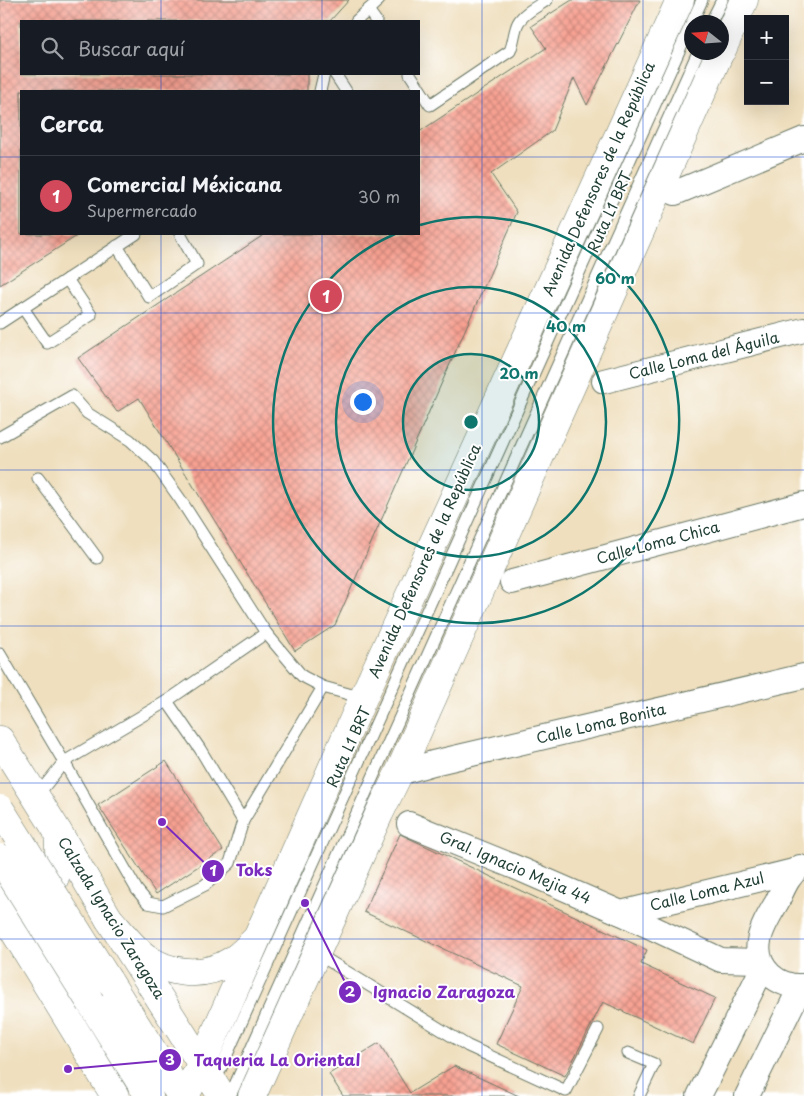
<!DOCTYPE html>
<html lang="es">
<head>
<meta charset="utf-8">
<style>
  body { margin:0; font-family:"Playpen Sans",sans-serif; background:#20242c; color:#f1f3f6 }
  .controls { position:absolute; right:15px; top:15px; display:grid; overflow:hidden; border-radius:0px; box-shadow:0 5px 20px #0002 }
  .controls button { width:45px; height:45px; display:grid; place-items:center; padding:0; border:0; border-bottom:1px solid #363941; background:#171b24; color:#f1f3f6; font:25px sans-serif }
  .compass { position:absolute; left:684px; top:15px; width:45px; height:45px; border-radius:50%; background:#171b24; box-shadow:0 5px 20px #0002; rotate:287deg }
  .you { position:absolute; left:362px; top:401px; width:18px; height:18px; margin:-12px; border:4px solid #fff; border-radius:50%; background:#1a73e8; box-shadow:0 0 0 8px #1a73e833 }
  .badge { display:grid; place-items:center; width:32px; height:32px; border-radius:50%; background:#d1495b; color:#fff; font-size:16px; font-weight:700 }
  .pin { position:absolute; translate:-50% -50%; border:2px solid #fff; box-shadow:0 1px 5px #0006 }
  .list { margin:0; padding:0; list-style:none }
  h2 { display:flex; justify-content:space-between; align-items:center; height:65px; margin:0; padding:0 20px; font-size:21px }
  h2 small { font-size:16px; font-weight:400; color:#9ea1a6 }
  .list li { display:grid; grid-template-columns:32px 1fr auto; gap:15px; align-items:center; box-sizing:border-box; height:80px; padding:0 20px; border-top:1px solid #363941 }
  .list b { display:block; font-size:19px; white-space:nowrap }
  .list p { margin:0; font-size:16px; white-space:nowrap; color:#9ea1a6 }
  .list em { font-size:16px; font-style:normal; color:#9ea1a6 }
  .icon { flex:none; width:28px; height:28px; fill:none; stroke:currentColor; stroke-width:2; stroke-linecap:round; stroke-linejoin:round }
  .map { position:relative; flex:none; width:804px; height:1096px; overflow:hidden }
  .search { position:absolute; background:#171b24; box-shadow:0 5px 20px #0002; left:20px; top:20px; width:400px; height:55px; display:flex; align-items:center; gap:12px; box-sizing:border-box; padding:0 18px; border-radius:0px; color:#9ea1a6; font-size:19px }
  .panel { position:absolute; background:#171b24; box-shadow:0 5px 20px #0002; left:20px; top:90px; width:400px; height:145px; border-radius:0px }
  .map>svg:first-child { display:block }
</style>
</head>
<body>
<div class="map">
<svg width="804" height="1096" viewBox="0 0 804 1096">
  <defs>
    <pattern id="building-cross-hatch" width="8" height="8" patternUnits="userSpaceOnUse" patternTransform="scale(1.25)"><rect width="8" height="8" fill="#f8a192"/><path d="M0 0l8 8M0 8l8-8" fill="none" stroke="#c88478"/></pattern>
  </defs>
  <rect width="100%" height="100%" fill="#fff"/>
  <filter id="ink" filterUnits="userSpaceOnUse"><feTurbulence type="fractalNoise" baseFrequency=".02" numOctaves="2"/><feDisplacementMap in="SourceGraphic" scale="10" xChannelSelector="R" yChannelSelector="G"/><feConvolveMatrix kernelMatrix="1 2 1 2 8 2 1 2 1" color-interpolation-filters="sRGB"/></filter>
  <filter id="wash" filterUnits="userSpaceOnUse"><feTurbulence type="fractalNoise" baseFrequency=".0096" numOctaves="4" result="noise"/><feDisplacementMap in="SourceGraphic" scale="20" xChannelSelector="R" yChannelSelector="G"/><feGaussianBlur stdDeviation="1.12" result="paint"/><feColorMatrix in="noise" values="0 0 0 0 0 0 0 0 0 0 0 0 0 0 0 0 0 1.4 0 .05"/><feComposite in="paint" operator="in"/></filter>
  <g filter="url(#wash)">
    <rect width="100%" height="100%" fill="#efdfbe"/>
    <g id="blocks">
      <!-- building -->
      <g fill="url(#building-cross-hatch)">
        <path d="M0 0H349L330 21H21V74H307V91H21V234H80L0 285Z"/>
        <path d="M572 0H640L587 105 574 78 552 131 491 174 517 212 335 625 295 651 139 398 117 412 78 358 265 234H419V132L546 48 531 26Z"/>
        <path d="M166 761 223 850 156 894 98 805Z"/>
        <path d="M400 834 647 950 641 964 715 998 693 1044 603 1002 565 1076 496 1044 523 986 364 912Z"/>
        <path d="M379 1043 410 1093 454 1066 519 1096H343L329 1074Z"/>
      </g>
    </g>
  </g>
  <g filter="url(#ink)">
    <use href="#blocks" fill-opacity="0" stroke="#687664" stroke-width="1"/>
    <g fill="none" stroke-linecap="round" stroke-linejoin="round">
      <!-- service casing -->
      <g stroke="#687664" stroke-width="13">
        <g id="service">
          <path d="M368 10 376 21"/>
          <path d="M356 21 379 0"/>
          <path d="M711 22 722 0"/>
          <path d="M335 74 346 91"/>
          <path d="M410 74 430 105 510 51C514 42 514 31 518 23 523 13 538 6 547 0"/>
          <path d="M320 91 324 74"/>
          <path d="M117 246 149 297 197 264 180 234"/>
          <path d="M23 308 47 343 91 315 67 279"/>
          <path d="M0 323 136 234"/>
          <path d="M0 437 72 396 87 413 130 440 153 461 180 499 266 633 302 676 323 687 363 698"/>
          <path d="M38 478 97 558"/>
          <path d="M0 654 64 762 167 701 266 633"/>
          <path d="M167 701 200 749 243 821"/>
          <path d="M36 797 64 762 137 890 148 903 163 906 205 885 230 863 243 821 323 687"/>
          <path d="M316 953 468 1046 566 1091 598 1029"/>
          <path d="M628 1053 654 1064 639 1096"/>
          <path d="M215 1081 702 0"/>
          <path d="M230 1096 698 52"/>
        </g>
      </g>
      <!-- minor casing -->
      <g stroke="#687664" stroke-width="26">
        <g id="minor">
          <path d="M675 193 804 139"/>
          <path d="M604 381 804 330"/>
          <path d="M512 582 804 504"/>
          <path d="M399 773 433 763 804 676"/>
          <path d="M409 824 522 870 621 913 721 960 760 961"/>
          <path d="M800 867C788 875 783 889 777 902 770 914 761 928 759 941 754 969 779 988 804 986"/>
          <path d="M621 913 794 871"/>
          <path d="M699 1096 763 967"/>
          <path d="M747 1096 801 986"/>
        </g>
      </g>
      <!-- secondary casing -->
      <g stroke="#687664" stroke-width="29">
        <g id="secondary">
          <path d="M0 740 58 832 109 919 222 1096"/>
          <path d="M0 885C52 908 63 880 58 833"/>
          <path d="M0 908 115 1096"/>
          <path d="M108 980 181 1096"/>
          <path d="M91 1003 149 1096"/>
        </g>
      </g>
      <!-- primary casing -->
      <g stroke="#687664" stroke-width="29">
        <g id="primary">
          <path d="M722 50 744 0"/>
          <path d="M109 919C120 931 131 946 144 956 169 975 204 978 231 961 240 956 247 948 254 941"/>
          <path d="M185 1096 202 1063 363 698 680 0"/>
          <path d="M252 1096 379 814 399 773 720 52"/>
        </g>
      </g>
      <!-- service -->
      <use href="#service" stroke="#fff" stroke-width="11"/>
      <!-- minor -->
      <use href="#minor" stroke="#fff" stroke-width="24"/>
      <!-- secondary -->
      <use href="#secondary" stroke="#fff" stroke-width="28"/>
      <!-- primary -->
      <use href="#primary" stroke="#fff" stroke-width="28"/>
      <!-- secondary-bridge casing -->
      <g stroke="#687664" stroke-width="29" stroke-linecap="butt">
        <g id="secondary-bridge">
          <path d="M0 809 108 980"/>
          <path d="M0 858 91 1003"/>
        </g>
      </g>
      <!-- secondary-bridge -->
      <use href="#secondary-bridge" stroke="#fff" stroke-width="28"/>
    </g>
  </g>
  <!-- grid -->
  <path fill="none" stroke="#1d4ed8" stroke-width="1" stroke-opacity="0.55" d="M161 0V21M322 0V21M482 0V1096M643 0V1096M161 74V91M322 74V91M0 157H21M419 157H804M161 234V1096M322 234V1096M0 313H804M0 470H804M0 626H804M0 783H804M0 939H804"/>
  <!-- distance rings -->
  <circle cx="471" cy="422" r="68" fill="#0f766e" fill-opacity=".12"/>
  <g fill="none" stroke="#0f766e" stroke-width="2.5">
    <circle cx="471" cy="422" r="68"/>
    <circle cx="471" cy="422" r="135"/>
    <path d="M420 225A203 203 0 1 1 395 234"/>
  </g>
  <g text-anchor="middle" stroke-width="4" stroke-linejoin="round" paint-order="stroke">
    <!-- street labels -->
    <g font-size="15" fill="#1f3d34" stroke="#fff">
      <text transform="translate(599 179) rotate(-66)" y="5">Avenida Defensores de la República</text>
      <text transform="translate(610 212) rotate(-66)" y="5">Ruta L1 BRT</text>
      <text transform="translate(704 356) rotate(-14)" y="5">Calle Loma del Águila</text>
      <text transform="translate(658 543) rotate(-15)" y="5">Calle Loma Chica</text>
      <text transform="translate(425 561) rotate(-66)" y="5">Avenida Defensores de la República</text>
      <text transform="translate(601 724) rotate(-13)" y="5">Calle Loma Bonita</text>
      <text transform="translate(349 747) rotate(-66)" y="5">Ruta L1 BRT</text>
      <text transform="translate(515 868) rotate(23)" y="5">Gral. Ignacio Mejia 44</text>
      <text transform="translate(707 892) rotate(-14)" y="5">Calle Loma Azul</text>
      <text transform="translate(111 918) rotate(58)" y="5">Calzada Ignacio Zaragoza</text>
    </g>
  </g>
  <circle cx="471" cy="422" r="8" fill="#0f766e" stroke="#fff" stroke-width="2.5"/>
  <g font-size="15" text-anchor="middle" font-weight="bold" fill="#0f766e" stroke="#fff" stroke-width="4" stroke-linejoin="round" paint-order="stroke">
    <text x="615" y="284">60 m</text>
    <text x="566" y="332">40 m</text>
    <text x="519" y="379">20 m</text>
  </g>
  <!-- callouts -->
  <path fill="none" stroke="#7b2cbf" stroke-width="2" d="M162 822L213 871M305 903L350 992M68 1069L170 1060"/>
  <g fill="#7b2cbf" stroke="#fff" stroke-width="2">
    <circle cx="162" cy="822" r="5"/>
    <circle cx="305" cy="903" r="5"/>
    <circle cx="68" cy="1069" r="5"/>
    <circle cx="213" cy="871" r="12"/>
    <circle cx="350" cy="992" r="12"/>
    <circle cx="170" cy="1060" r="12"/>
  </g>
  <g font-size="15" text-anchor="middle" font-weight="bold" fill="#fff">
    <text x="213" y="876">1</text>
    <text x="350" y="997">2</text>
    <text x="170" y="1065">3</text>
  </g>
  <g font-size="16" text-anchor="middle" font-weight="bold" fill="#7b2cbf" stroke="#fff" stroke-width="4" stroke-linejoin="round" paint-order="stroke">
    <text x="254" y="876">Toks</text>
    <text x="444" y="998">Ignacio Zaragoza</text>
    <text x="277" y="1066">Taqueria La Oriental</text>
  </g>
</svg>
<div class="controls">
<button>+</button>
<button>−</button>
</div>
<svg class="compass" viewBox="-18 -18 36 36"><path d="M0-13l5 13h-10z" fill="#e53935"/><path d="M0 13l5-13h-10z" fill="#9ea1a6"/></svg>
<div class="you"></div>
<div class="pin badge" style="left:326px;top:296px">1</div>
<div class="search"><svg class="icon" aria-label="search" viewBox="0 0 24 24"><circle cx="10" cy="10" r="6"/><path d="M15 15l6 6"/></svg>Buscar aquí</div>
<section class="panel">
<h2>Cerca<small></small></h2>
<ul class="list">
<li><span class="badge">1</span><div><b>Comercial Méxicana</b><p>Supermercado</p></div><em>30 m</em></li>
</ul>
</section>
</div>
</body>
</html>
